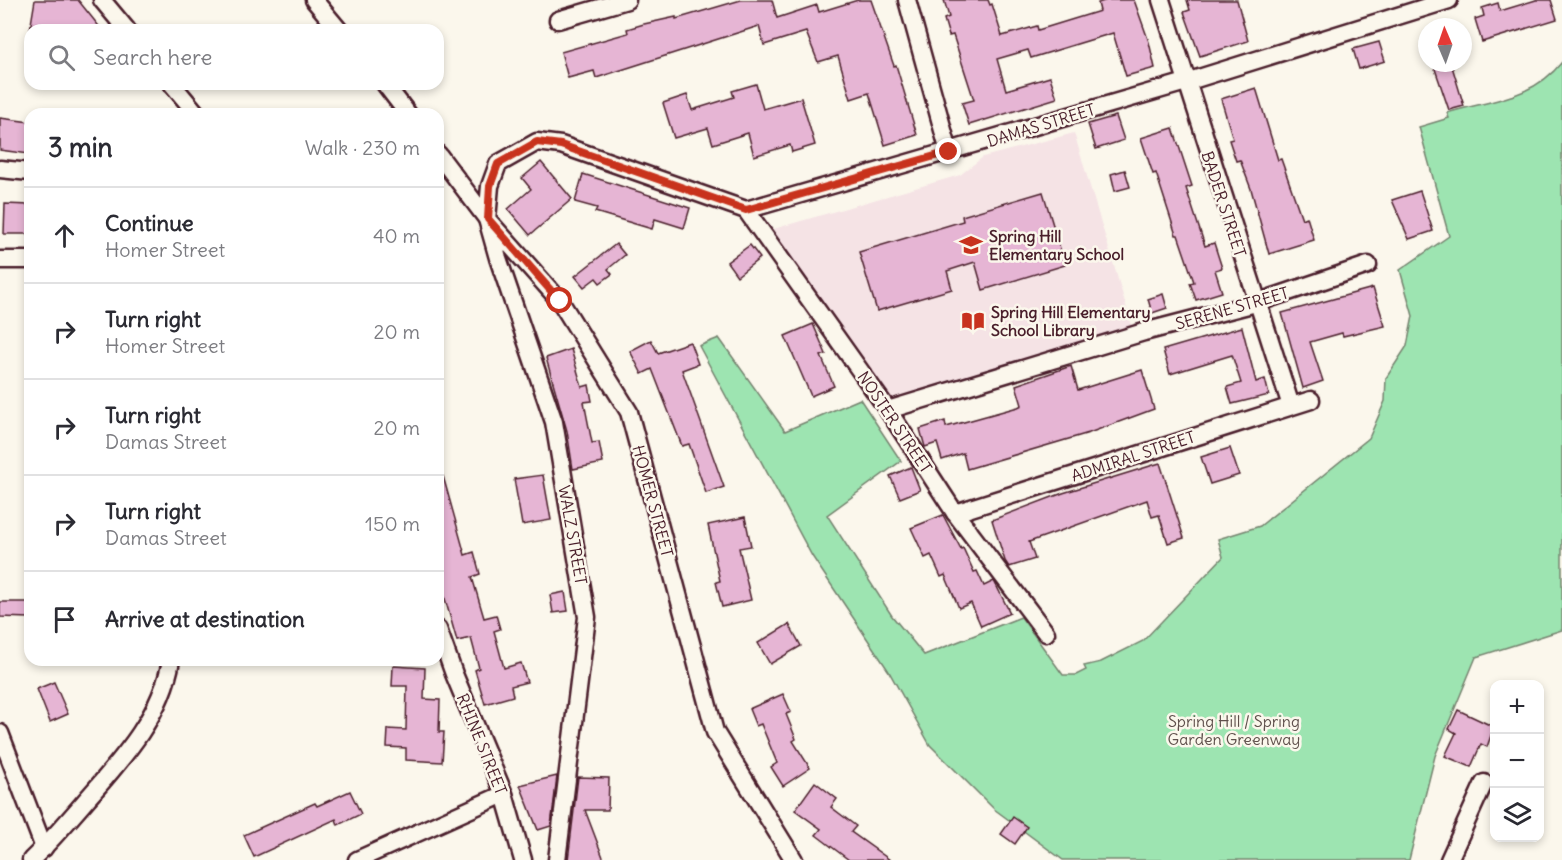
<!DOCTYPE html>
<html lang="en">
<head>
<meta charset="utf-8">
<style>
  body { margin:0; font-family:Delius,sans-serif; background:#f7f7f7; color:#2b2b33 }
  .controls { position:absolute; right:18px; bottom:18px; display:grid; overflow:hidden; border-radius:12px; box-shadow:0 3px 9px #0003 }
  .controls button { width:54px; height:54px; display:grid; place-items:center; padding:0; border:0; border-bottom:2px solid #e1e1e2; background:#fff; color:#2b2b33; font:30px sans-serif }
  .compass { position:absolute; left:1418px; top:18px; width:54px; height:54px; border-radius:50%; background:#fff; box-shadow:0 3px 9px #0003; rotate:358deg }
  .stop { position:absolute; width:18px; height:18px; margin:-14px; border:4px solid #c8321e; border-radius:50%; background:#fff }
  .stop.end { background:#c8321e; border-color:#fff; box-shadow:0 2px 6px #0008 }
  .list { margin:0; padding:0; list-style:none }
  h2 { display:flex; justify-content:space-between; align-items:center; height:78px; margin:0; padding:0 24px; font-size:26px }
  h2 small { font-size:20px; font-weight:400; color:#7c7c81 }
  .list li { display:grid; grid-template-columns:39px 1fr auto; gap:18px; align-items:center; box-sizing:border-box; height:96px; padding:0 24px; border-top:2px solid #e1e1e2 }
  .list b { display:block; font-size:22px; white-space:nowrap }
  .list p { margin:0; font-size:20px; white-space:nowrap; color:#7c7c81 }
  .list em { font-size:20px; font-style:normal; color:#7c7c81 }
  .icon { flex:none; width:33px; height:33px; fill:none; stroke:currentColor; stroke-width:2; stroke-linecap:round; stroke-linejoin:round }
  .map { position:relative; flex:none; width:1562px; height:860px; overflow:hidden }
  .search { position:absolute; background:#fff; box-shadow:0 3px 9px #0003; left:24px; top:24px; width:420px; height:66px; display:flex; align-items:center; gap:15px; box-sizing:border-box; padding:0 21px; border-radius:18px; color:#7c7c81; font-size:22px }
  .panel { position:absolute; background:#fff; box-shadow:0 3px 9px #0003; left:24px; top:108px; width:420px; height:558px; border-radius:18px }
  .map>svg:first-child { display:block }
</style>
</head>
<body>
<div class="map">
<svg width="1562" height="860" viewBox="0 0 1562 860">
  <rect width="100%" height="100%" fill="#fbf7ec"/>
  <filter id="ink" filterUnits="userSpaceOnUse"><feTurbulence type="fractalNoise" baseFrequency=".0167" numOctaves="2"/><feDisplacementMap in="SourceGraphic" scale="12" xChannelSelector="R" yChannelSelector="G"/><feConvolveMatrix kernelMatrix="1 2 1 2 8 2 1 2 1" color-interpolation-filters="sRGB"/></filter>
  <g filter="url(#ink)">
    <!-- built -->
    <path fill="#f5e3e5" d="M1074 133 1133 329 891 400 770 230 960 175 983 157Z"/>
    <!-- green -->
    <path fill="#9de4b1" stroke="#74826e" stroke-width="1.5" d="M1562 62V630L1476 657 1435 756 1409 860H1063L994 809 930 745 888 670 812 556 699 346 719 338 785 431 860 399 901 461 827 515 892 616 924 655 1021 617 1063 675H1076L1086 670 1084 666 1101 662 1143 641 1223 557 1218 539 1260 526 1369 438 1385 401 1386 378 1407 346 1413 316 1400 270 1449 236 1419 127 1449 118 1447 113C1489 100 1532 100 1562 62Z"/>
    <!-- building -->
    <g fill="#e6b5d4" stroke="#4a1f2b" stroke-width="1.5">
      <path d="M35 0H78L102 30H30Z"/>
      <path d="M741 0H772L777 18 817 5 819 12 858 0H871L894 66 896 65 917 135 885 145 869 93 851 99 838 56 818 62 806 32 764 45 759 26 596 78 594 71 568 78 561 52 628 33 627 29 644 24 676 17V19Z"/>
      <path d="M944 0H988L990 5 992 4 1002 36 1037 26 1038 30 1100 11 1098 3 1107 0H1134L1149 42 1155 68 1126 76 1113 33 1031 58 1028 50 997 59 1006 90 1050 77 1057 98 969 125 962 103 974 100 953 35 949 36 944 19 949 17Z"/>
      <path d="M1187 0H1237L1248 41 1200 56 1184 12 1190 10Z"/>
      <path d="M1536 0H1551L1557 19 1482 42 1475 19 1484 16 1482 8 1498 3 1500 11Z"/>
      <path d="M1379 42 1385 61 1359 69 1353 49Z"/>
      <path d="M1433 63H1451L1464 106 1449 110Z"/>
      <path d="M756 84 763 109 801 98 815 145 792 152 790 145 754 156 748 133 713 144 708 128 674 138 663 103 687 95 692 110 734 97 732 91Z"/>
      <path d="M1256 88 1278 160 1281 159 1302 219 1307 217 1314 240 1269 254 1251 189 1240 160 1236 161 1229 140 1233 139 1221 99Z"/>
      <path d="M1116 116 1124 140 1096 149 1088 124Z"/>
      <path d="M0 118 30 122 29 154 0 150Z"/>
      <path d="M1173 128 1192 186 1186 188 1205 246 1214 243 1222 268 1215 270 1222 292 1196 300 1190 283 1194 282 1178 235H1176L1156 173 1153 174 1141 138Z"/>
      <path d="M541 162 572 199 530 235 508 209 531 189 522 178Z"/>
      <path d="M1125 170 1130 187 1115 191 1111 174Z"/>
      <path d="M583 174 690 208 684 228 655 219 652 229 595 212 597 208 575 202Z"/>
      <path d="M1420 191 1433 231 1409 239 1392 200Z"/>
      <path d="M1043 192 1065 265 983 290 975 262 947 271 952 289 877 311 859 252 963 221 962 216Z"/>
      <path d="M5 204 30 205V234H4Z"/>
      <path d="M616 244 625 255 608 269 612 274 600 283 596 278 584 287 575 276Z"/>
      <path d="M750 245 760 258 737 276 727 262Z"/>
      <path d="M1373 288 1385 326 1343 336 1342 333 1310 342 1323 381 1303 388 1282 313Z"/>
      <path d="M1163 294 1167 308 1152 313 1148 299Z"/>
      <path d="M813 324 826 354 821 356 834 386 811 396 785 336Z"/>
      <path d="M1242 327 1256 382 1265 379 1269 395 1232 404 1227 387 1241 383 1232 355 1170 374 1163 350Z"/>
      <path d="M651 340 658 353 690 342 698 364 682 370 724 487 706 493 689 444 682 446 652 369 642 374 630 351Z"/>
      <path d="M571 349 582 387 589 385 592 401 584 402 592 443 599 442 603 463 573 469 567 431 546 358Z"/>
      <path d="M1071 366 1078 390 1142 370 1154 409 1089 433 967 469 963 453 942 460 937 443 925 447 920 429 945 421 946 427 1018 407 1022 405 1016 385Z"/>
      <path d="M1230 448 1239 475 1210 484 1201 457Z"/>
      <path d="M1160 463 1184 538 1168 543 1159 515 1152 517 1147 500 1029 542 1035 559 1009 567 1005 561 992 520 1063 493Z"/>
      <path d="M911 467 920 490 900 498 890 476Z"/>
      <path d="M543 475 551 520 522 525 514 479Z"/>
      <path d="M443 476 465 555 474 552 480 574 472 577 484 618 496 615 500 629 494 631 504 668 521 663 527 682 511 686 513 696 485 704 475 670 479 668 471 638 457 641 438 574V477Z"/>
      <path d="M943 515 961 549 963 548 974 572 977 571 984 586 994 581 1010 613 981 626 971 603 959 608 945 575 941 577 931 555 925 558 911 528Z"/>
      <path d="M745 517 751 546 739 548 751 600 722 607 716 582 720 581 708 525Z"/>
      <path d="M565 592 568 611 553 613 550 595Z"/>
      <path d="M0 602H30V618L0 617Z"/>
      <path d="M789 624 801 646 770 664 758 643Z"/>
      <path d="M393 666 425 668 424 699 440 700 439 732H444L442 762 406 760V748L387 747 388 729 406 730 407 686H392Z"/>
      <path d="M54 682 68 714 50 722 37 689Z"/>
      <path d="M783 694 791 712 786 714 796 739 793 741 810 768 783 786 771 767 777 763 761 724 756 726 749 709Z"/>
      <path d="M1458 710 1494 727 1487 747 1481 744 1471 767 1445 756 1456 733 1449 729Z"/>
      <path d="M557 776 551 826 538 830 520 785Z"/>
      <path d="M578 777 609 778 608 810H585L604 860H568Z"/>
      <path d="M815 782 837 799 831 807 856 826 851 832 890 860H849L816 835 821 829 795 810Z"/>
      <path d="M350 791 361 814 338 825 336 819 254 857 244 835 315 803 317 806Z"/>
      <path d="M1013 817 1027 827 1015 844 1001 834Z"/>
    </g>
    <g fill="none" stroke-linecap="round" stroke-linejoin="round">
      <!-- minor casing -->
      <g stroke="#4a1f2b" stroke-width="21">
        <g id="minor">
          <path d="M102 0 127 30"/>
          <path d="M314 0 339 30"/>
          <path d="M907 0 949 152"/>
          <path d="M1161 0 1291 406"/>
          <path d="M558 20 627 0"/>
          <path d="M172 84 197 114"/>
          <path d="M385 84 408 114"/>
          <path d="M438 154 487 219 498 258 554 422 587 617 557 860"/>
          <path d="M0 169 30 172"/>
          <path d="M746 210 888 410 955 513 1046 633"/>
          <path d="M0 260H30"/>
          <path d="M888 410 1144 332 1256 303 1368 265"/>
          <path d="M955 513 1311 400"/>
          <path d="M438 629 454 674 504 794 523 860"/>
          <path d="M0 733 44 848"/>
          <path d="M31 860C51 841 69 820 87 799 123 758 162 715 171 660"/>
          <path d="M357 860 504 794"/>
          <path d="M794 860 715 732 629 412 560 301 487 219 490 186 498 164 537 142 561 145 746 210 1186 82 1449 0"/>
          <path d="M1449 860 1484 783"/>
        </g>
      </g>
      <!-- minor -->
      <use href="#minor" stroke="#fbf7ec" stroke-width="16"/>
    </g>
  </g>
  <g fill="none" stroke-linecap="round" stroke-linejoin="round" filter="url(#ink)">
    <!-- route -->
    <path stroke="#c8321e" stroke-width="8" d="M560 301 488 219 490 186 498 164 537 142 561 145 746 210 949 152"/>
  </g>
  <!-- icons -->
  <defs>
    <g id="school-bare" transform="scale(1.8)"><path d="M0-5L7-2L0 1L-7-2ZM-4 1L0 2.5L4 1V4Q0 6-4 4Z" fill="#c8321e" stroke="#fbf7ec" stroke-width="2.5" paint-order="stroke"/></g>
    <g id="library-bare" transform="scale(1.8)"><path d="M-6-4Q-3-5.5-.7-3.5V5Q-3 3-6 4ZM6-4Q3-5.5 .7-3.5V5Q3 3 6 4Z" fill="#c8321e" stroke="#fbf7ec" stroke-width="2.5" paint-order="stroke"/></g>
  </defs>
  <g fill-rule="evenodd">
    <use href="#school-bare" x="971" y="245"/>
    <use href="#library-bare" x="973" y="321"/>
  </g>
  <g text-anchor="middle" stroke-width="5" stroke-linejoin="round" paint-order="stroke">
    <!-- street labels -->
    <g font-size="16" fill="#4a1f2b" stroke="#fbf7ec">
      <text transform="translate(1041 125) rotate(-17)" y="6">DAMAS STREET</text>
      <text transform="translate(1224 204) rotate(72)" y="6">BADER STREET</text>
      <text transform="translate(1232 308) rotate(-16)" y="6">SERENE STREET</text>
      <text transform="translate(895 422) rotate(56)" y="6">NOSTER STREET</text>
      <text transform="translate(1133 456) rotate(-18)" y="6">ADMIRAL STREET</text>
      <text transform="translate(653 501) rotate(75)" y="6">HOMER STREET</text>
      <text transform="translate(573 535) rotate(80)" y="6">WALZ STREET</text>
      <text transform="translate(482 744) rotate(68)" y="6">RHINE STREET</text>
    </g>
    <!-- poi labels -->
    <g font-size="16" font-weight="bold" fill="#4a1f2b" stroke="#fbf7ec" text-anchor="start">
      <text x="989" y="242">Spring Hill<tspan x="989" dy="18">Elementary School</tspan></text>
      <text x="991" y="318">Spring Hill Elementary<tspan x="991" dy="18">School Library</tspan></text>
    </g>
    <!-- park labels -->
    <g font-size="16" fill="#5f504c" stroke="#fbf7ec">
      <text x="1234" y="727">Spring Hill / Spring<tspan x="1234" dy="18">Garden Greenway</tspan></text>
    </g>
  </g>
</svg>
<div class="controls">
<button>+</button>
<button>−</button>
<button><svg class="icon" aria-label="layers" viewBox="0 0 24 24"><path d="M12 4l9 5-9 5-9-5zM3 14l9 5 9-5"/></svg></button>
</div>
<svg class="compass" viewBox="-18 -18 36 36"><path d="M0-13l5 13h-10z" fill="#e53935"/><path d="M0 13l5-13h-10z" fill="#7c7c81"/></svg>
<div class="stop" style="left:560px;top:301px"></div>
<div class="stop end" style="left:949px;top:152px"></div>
<div class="search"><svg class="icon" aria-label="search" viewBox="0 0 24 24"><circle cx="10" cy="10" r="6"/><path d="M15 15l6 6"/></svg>Search here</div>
<section class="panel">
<h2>3 min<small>Walk · 230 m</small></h2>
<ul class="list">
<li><svg class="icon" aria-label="ahead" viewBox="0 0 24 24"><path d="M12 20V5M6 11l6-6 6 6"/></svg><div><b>Continue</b><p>Homer Street</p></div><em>40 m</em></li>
<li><svg class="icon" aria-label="right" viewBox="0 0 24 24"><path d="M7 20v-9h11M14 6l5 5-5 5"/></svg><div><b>Turn right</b><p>Homer Street</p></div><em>20 m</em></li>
<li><svg class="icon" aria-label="right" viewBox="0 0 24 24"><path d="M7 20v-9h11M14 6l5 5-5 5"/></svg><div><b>Turn right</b><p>Damas Street</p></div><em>20 m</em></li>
<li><svg class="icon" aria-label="right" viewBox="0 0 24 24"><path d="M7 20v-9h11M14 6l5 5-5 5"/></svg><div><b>Turn right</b><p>Damas Street</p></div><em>150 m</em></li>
<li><svg class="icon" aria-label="arrive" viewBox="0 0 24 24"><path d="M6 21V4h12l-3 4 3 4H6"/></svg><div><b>Arrive at destination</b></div></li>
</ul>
</section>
</div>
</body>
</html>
